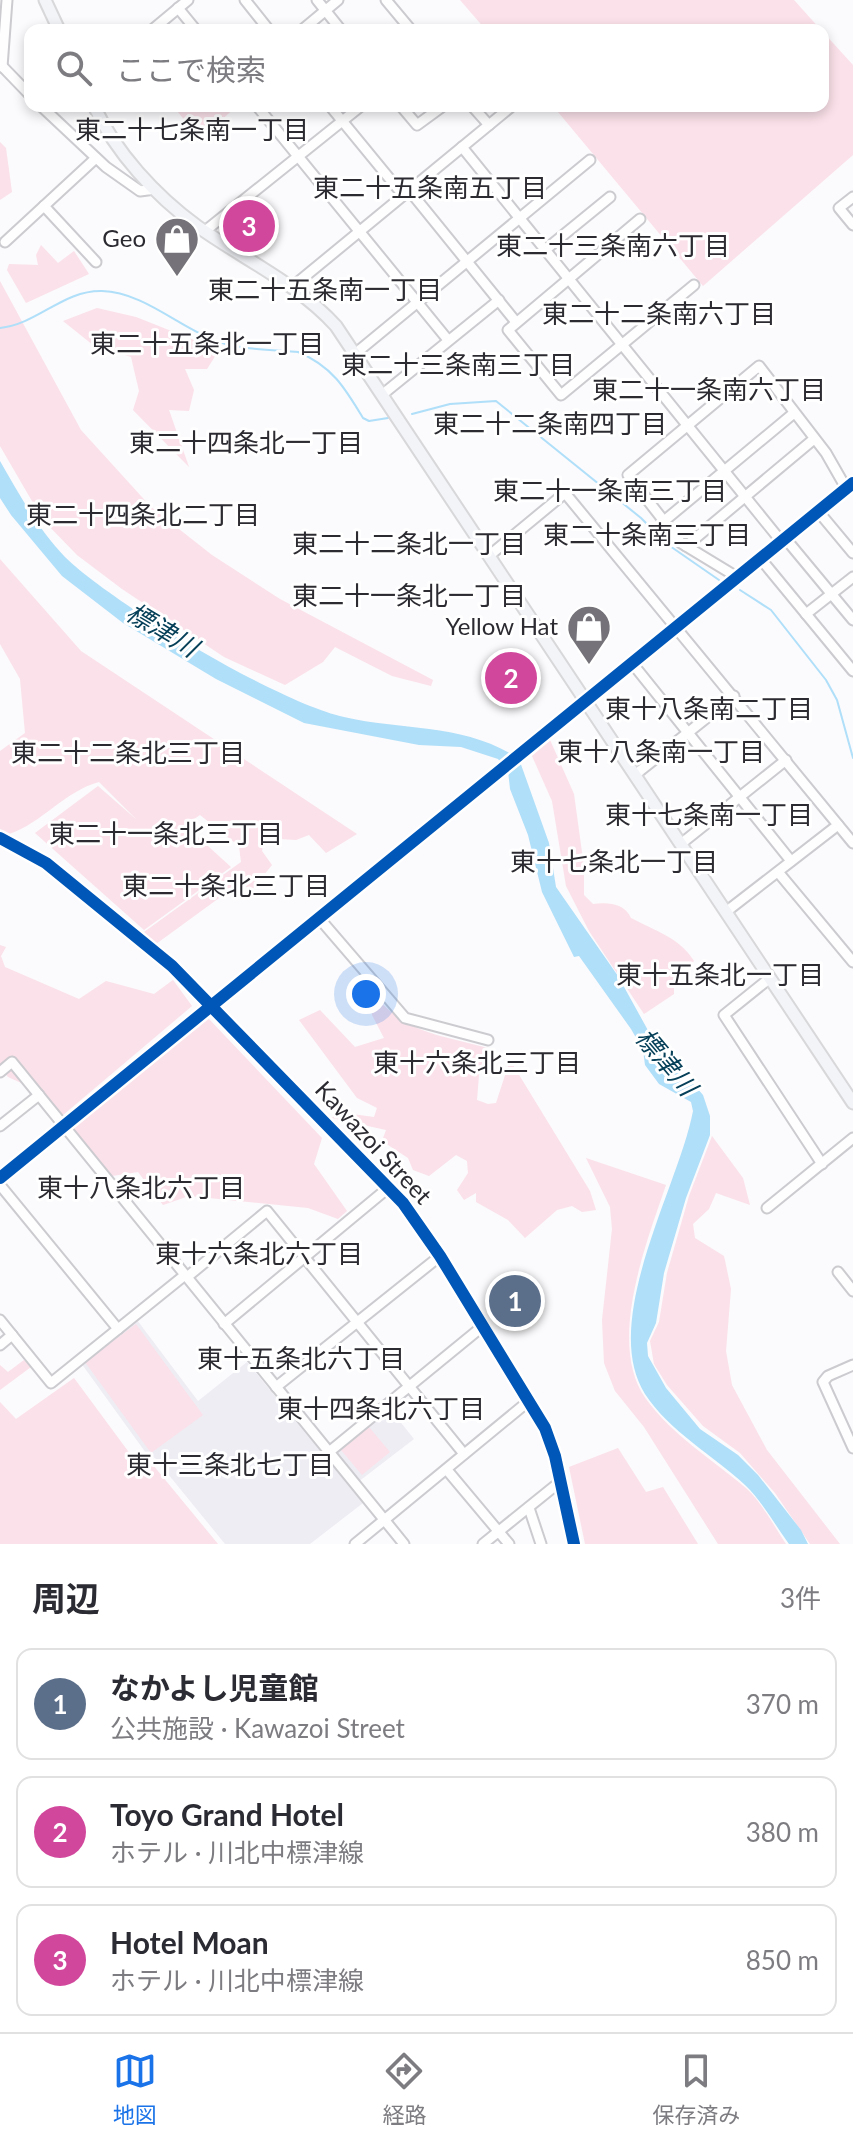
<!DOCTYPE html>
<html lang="ja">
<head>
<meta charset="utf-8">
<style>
  body { margin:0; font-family:Lato,"Noto Sans JP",sans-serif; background:#f2f2f3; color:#2b2b33 }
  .you { position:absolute; left:366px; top:994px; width:28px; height:28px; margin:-20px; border:6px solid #fff; border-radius:50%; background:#1a73e8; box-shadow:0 0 0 12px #1a73e833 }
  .badge { display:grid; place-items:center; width:52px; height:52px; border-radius:50%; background:#1a73e8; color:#fff; font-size:26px; font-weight:700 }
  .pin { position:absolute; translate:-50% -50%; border:4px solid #fff; box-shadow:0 2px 8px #0006 }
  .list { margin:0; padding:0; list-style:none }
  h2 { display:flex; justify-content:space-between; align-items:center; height:104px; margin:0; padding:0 32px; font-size:34px }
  h2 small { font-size:26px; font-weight:400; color:#7c7c81 }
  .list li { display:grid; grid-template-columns:52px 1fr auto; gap:24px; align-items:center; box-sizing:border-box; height:112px; margin:0 16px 16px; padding:0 16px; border:2px solid #e1e1e2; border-radius:16px }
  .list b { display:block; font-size:30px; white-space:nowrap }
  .list p { margin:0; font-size:26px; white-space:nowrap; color:#7c7c81 }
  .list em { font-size:26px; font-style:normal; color:#7c7c81 }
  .icon { flex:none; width:44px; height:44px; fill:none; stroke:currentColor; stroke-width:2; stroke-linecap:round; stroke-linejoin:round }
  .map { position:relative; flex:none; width:853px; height:1544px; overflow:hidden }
  .search { position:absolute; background:#fff; box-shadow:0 4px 12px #0003; left:24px; right:24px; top:24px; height:88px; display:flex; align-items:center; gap:20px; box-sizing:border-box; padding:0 28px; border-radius:16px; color:#7c7c81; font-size:30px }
  .sheet { height:488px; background:#fff }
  nav { display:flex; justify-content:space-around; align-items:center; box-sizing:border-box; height:112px; border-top:2px solid #e1e1e2; background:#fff; font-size:22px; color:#7c7c81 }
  nav a { display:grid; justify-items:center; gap:4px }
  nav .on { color:#1a73e8 }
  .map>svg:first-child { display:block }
</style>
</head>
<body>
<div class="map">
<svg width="853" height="1544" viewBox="0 0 853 1544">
  <rect width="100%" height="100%" fill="#fbfafc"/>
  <!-- built -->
  <g fill="#efedf4">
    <path d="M137 1320 198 1401 247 1362 363 1503 310 1544H225L155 1458 146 1453 81 1363Z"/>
    <path d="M390 1409 414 1439 358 1482 336 1453Z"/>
  </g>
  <!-- green -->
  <g fill="#fbe1e9">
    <path d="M460 0H794L821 30H486Z"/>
    <path d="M823 32 853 65V155L703 286 553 106H823Z"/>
    <path d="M173 106H237L200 139Z"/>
    <path d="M0 142 6 148 12 192 0 200Z"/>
    <path d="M41 245 58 263 74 251 89 274 26 303 7 270 9 264 38 265 36 255Z"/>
    <path d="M0 281 81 430 151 507 212 555 280 599 433 680 431 686 392 676 335 647 323 662 285 685 224 657 122 589 77 555 43 520 0 446Z"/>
    <path d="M97 308 136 317 219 350 207 369H185L194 390 189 411 169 410 189 467 133 410 139 391 131 357 93 345 63 321Z"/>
    <path d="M0 559 81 651 357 834 326 853 309 835 296 840 264 838 262 851 272 865 251 891 241 882 156 944 144 932 241 862 239 846 200 815 179 829 152 833 145 828 152 834 178 833 187 827 231 867 144 930 35 833 98 786 137 820 99 782C65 791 42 823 9 834L0 829V751L25 733 20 679 0 644Z"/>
    <path d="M550 740 574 794 584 867V895L593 904C608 902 624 903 631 918 655 931 679 937 694 961L674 981V994L644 1014 589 931 566 886 552 801 532 756Z"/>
    <path d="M0 945 6 947 1 956 5 967 79 999 106 981 154 994 173 980 192 1006 63 1115 39 1091 8 1077 0 1067Z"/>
    <path d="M380 1001C407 1033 448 1037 487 1048L479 1075 477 1100 488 1104 496 1103 510 1060 590 1191 596 1210 582 1212 572 1206 557 1210 525 1238 508 1220 476 1202V1193L464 1200 457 1190 468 1173 467 1161 456 1155 429 1176 413 1170 408 1158 382 1141 386 1130 332 1118 337 1112 374 1117 377 1108 357 1098 299 1020 320 1010 355 1047 384 1038 372 1015V1005Z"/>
    <path d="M208 1018 322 1138 314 1164 347 1211 338 1219 308 1208 189 1196 163 1205 138 1172 112 1176 67 1128Z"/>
    <path d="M712 1136 743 1178 750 1205 716 1193 709 1209 693 1224 695 1238 724 1256 731 1289 726 1351 732 1385 767 1450 840 1544H810L775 1493 740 1453 703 1426 667 1385 654 1364 650 1341 659 1322 667 1273 689 1196Z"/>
    <path d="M586 1158 666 1185C647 1241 606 1344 646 1399 672 1435 713 1460 747 1489 762 1503 774 1526 786 1544H718L644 1427 615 1391 604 1363 602 1320 612 1229 610 1207Z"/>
    <path d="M136 1324 203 1415 151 1453 85 1362Z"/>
    <path d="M24 1360 31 1367 0 1390V1365L8 1372Z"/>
    <path d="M74 1378 139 1466 148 1459 218 1544H0V1402L16 1419Z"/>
    <path d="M369 1427 390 1452 362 1475 341 1450Z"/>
    <path d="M618 1448 646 1492 663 1487 698 1544H585L569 1467Z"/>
  </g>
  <!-- water -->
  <path fill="#afdff9" d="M0 461C19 494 38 529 65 557 113 604 279 703 344 717 404 731 466 723 519 759L549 843 556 887 618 976 650 1034 703 1095 710 1116V1135L686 1198 664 1273 656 1323 647 1343 648 1356 666 1388 700 1429 738 1455 758 1475 801 1530 808 1544H789C775 1525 762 1501 745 1485 714 1456 669 1431 645 1394 599 1321 679 1186 693 1111L691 1102 659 1084 645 1065 643 1050 631 1029 579 956 574 957 542 892 528 835 510 789 508 771 498 759 461 747 419 745 304 723 216 679 123 623 62 576 11 515 0 498Z"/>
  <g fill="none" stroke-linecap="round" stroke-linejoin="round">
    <!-- stream -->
    <g stroke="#afdff9" stroke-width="2">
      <path d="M0 328C38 324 63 290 102 291 144 292 181 329 219 342 243 350 274 350 298 352 332 366 345 388 363 418L369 421 388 418"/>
      <path d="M412 414 450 404 496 401 641 518 667 544 719 580"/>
      <path d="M740 590 771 610 826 680 837 700 853 758"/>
    </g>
    <!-- minor casing -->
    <g stroke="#cccbcf" stroke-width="13">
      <g id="minor">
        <path d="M245 0 269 30"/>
        <path d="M317 0 341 30"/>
        <path d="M386 0 411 30"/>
        <path d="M178 8 196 30"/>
        <path d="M152 30 188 0"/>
        <path d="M302 30 338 0"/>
        <path d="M0 64 30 95"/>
        <path d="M2 67 7 0"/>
        <path d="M41 106 106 167 140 191 155 189"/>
        <path d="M257 106 448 340"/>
        <path d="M330 106 403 195"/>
        <path d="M401 106 417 125 443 106"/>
        <path d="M472 106 489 125"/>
        <path d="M462 147 781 541"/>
        <path d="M409 190 516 322"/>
        <path d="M853 197 839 208 853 225"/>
        <path d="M44 206 96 262"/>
        <path d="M640 219 508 330 561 395 694 285"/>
        <path d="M205 231 361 106"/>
        <path d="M5 242 96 158"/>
        <path d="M545 250 610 197"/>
        <path d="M292 287 512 106"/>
        <path d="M356 353 590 160"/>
        <path d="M383 394 499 300"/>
        <path d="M818 511 853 553"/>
        <path d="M664 521 794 413"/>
        <path d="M785 538 853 620"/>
        <path d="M686 546 814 439"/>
        <path d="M490 555 565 493 853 843"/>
        <path d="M760 558 853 671"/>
        <path d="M737 577 681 543 628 475 759 366 826 453 846 488"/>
        <path d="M806 614 853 577"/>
        <path d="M632 663 791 861"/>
        <path d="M636 774 734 696"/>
        <path d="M0 838 46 863 172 966 403 1203 440 1256 545 1428 555 1456 574 1544"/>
        <path d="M682 843 786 760"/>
        <path d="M778 872 853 962"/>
        <path d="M727 911 838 825"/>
        <path d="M319 918 405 1018 488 1040"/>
        <path d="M770 978 724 1015 822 1164"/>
        <path d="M0 1072 12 1062 404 1544"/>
        <path d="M0 1126 39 1095"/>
        <path d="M0 1178 853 483"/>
        <path d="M0 1185 118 1329"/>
        <path d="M767 1208 853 1138"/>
        <path d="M838 1272 853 1291"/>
        <path d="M187 1277 267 1211 464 1454"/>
        <path d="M0 1320 51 1383 185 1275"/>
        <path d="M224 1324 388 1188"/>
        <path d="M0 1345 12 1335"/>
        <path d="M853 1365 828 1376 823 1382 853 1448"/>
        <path d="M276 1387 440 1256"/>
        <path d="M329 1452 483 1326"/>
        <path d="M447 1470 509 1544"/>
        <path d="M529 1508 541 1544"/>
        <path d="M355 1544 530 1400"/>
        <path d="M483 1544 561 1481"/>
      </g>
    </g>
    <!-- major casing -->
    <g stroke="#d8d7d9" stroke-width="15">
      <g id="major">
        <path d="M45 0 59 30"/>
        <path d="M94 106C116 153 156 196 197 226 243 259 297 283 336 326L853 1103"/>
      </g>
    </g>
    <!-- minor -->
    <use href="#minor" stroke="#fefeff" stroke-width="9"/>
    <!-- major -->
    <use href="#major" stroke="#f2f4f8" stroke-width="11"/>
    <!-- cycleway casing -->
    <g stroke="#fff" stroke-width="17">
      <g id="cycleway">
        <path d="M0 838 46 863 172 966 403 1203 440 1256 545 1428 555 1456 574 1544"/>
        <path d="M0 1178 853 483"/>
      </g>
    </g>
    <!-- cycleway -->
    <use href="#cycleway" stroke="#0057b8" stroke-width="12"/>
  </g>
  <!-- icons -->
  <defs>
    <g id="shop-pin" transform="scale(2.3)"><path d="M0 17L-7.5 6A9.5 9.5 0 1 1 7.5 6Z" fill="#757379" stroke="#fff"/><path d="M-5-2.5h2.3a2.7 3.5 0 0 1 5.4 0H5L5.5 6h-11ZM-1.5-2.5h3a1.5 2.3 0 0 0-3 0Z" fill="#fff"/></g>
  </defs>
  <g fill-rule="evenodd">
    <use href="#shop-pin" x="177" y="239"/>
    <use href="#shop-pin" x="589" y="627"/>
  </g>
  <g text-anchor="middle" stroke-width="6" stroke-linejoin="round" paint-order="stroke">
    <!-- poi labels -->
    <g font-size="24" fill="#2d2b32" stroke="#fff" text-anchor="end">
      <text x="146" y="247">Geo</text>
      <text x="558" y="635">Yellow Hat</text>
    </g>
    <!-- street labels -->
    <g font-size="24" fill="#2d2b32" stroke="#fff">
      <text transform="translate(373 1143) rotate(47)" y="8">Kawazoi Street</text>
    </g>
    <!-- neighbourhood labels -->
    <g font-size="26" fill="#2d2b32" stroke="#fff">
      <text x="192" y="139">東二十七条南一丁目</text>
      <text x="430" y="197">東二十五条南五丁目</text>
      <text x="613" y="255">東二十三条南六丁目</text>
      <text x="325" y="299">東二十五条南一丁目</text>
      <text x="659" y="323">東二十二条南六丁目</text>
      <text x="207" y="353">東二十五条北一丁目</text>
      <text x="458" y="374">東二十三条南三丁目</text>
      <text x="709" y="399">東二十一条南六丁目</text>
      <text x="550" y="433">東二十二条南四丁目</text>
      <text x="246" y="452">東二十四条北一丁目</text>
      <text x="610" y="500">東二十一条南三丁目</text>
      <text x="143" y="524">東二十四条北二丁目</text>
      <text x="647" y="544">東二十条南三丁目</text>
      <text x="409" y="553">東二十二条北一丁目</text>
      <text x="409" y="605">東二十一条北一丁目</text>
      <text x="709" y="718">東十八条南二丁目</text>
      <text x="661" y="761">東十八条南一丁目</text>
      <text x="128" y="762">東二十二条北三丁目</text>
      <text x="709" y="824">東十七条南一丁目</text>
      <text x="166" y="843">東二十一条北三丁目</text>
      <text x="614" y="871">東十七条北一丁目</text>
      <text x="226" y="895">東二十条北三丁目</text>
      <text x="720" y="984">東十五条北一丁目</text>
      <text x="477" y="1072">東十六条北三丁目</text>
      <text x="141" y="1197">東十八条北六丁目</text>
      <text x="259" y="1263">東十六条北六丁目</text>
      <text x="301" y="1368">東十五条北六丁目</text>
      <text x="381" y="1418">東十四条北六丁目</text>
      <text x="230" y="1474">東十三条北七丁目</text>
    </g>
    <!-- water labels -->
    <g font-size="26" font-style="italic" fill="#064059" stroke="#fff">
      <text transform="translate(162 630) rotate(31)" y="9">標津川</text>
      <text transform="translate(666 1062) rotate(50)" y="9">標津川</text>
    </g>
  </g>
</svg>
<div class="you"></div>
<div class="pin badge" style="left:515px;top:1301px;background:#5c6f8a">1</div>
<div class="pin badge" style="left:511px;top:678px;background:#d1479c">2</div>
<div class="pin badge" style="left:249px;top:226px;background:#d1479c">3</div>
<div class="search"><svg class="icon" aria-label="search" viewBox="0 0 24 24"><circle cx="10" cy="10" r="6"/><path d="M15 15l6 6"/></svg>ここで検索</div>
</div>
<section class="sheet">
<h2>周辺<small>3件</small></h2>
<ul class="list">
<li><span class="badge" style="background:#5c6f8a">1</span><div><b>なかよし児童館</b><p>公共施設 · Kawazoi Street</p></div><em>370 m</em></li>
<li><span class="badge" style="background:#d1479c">2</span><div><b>Toyo Grand Hotel</b><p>ホテル · 川北中標津線</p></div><em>380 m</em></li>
<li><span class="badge" style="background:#d1479c">3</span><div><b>Hotel Moan</b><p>ホテル · 川北中標津線</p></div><em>850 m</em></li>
</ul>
</section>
<nav>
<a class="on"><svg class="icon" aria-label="map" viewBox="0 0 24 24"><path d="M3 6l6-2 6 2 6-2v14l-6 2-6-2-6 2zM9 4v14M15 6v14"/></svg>地図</a>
<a><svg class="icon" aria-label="directions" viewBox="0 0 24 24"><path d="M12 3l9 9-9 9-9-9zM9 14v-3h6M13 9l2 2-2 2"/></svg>経路</a>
<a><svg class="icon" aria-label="saved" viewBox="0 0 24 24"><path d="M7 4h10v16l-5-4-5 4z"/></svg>保存済み</a>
</nav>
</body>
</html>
